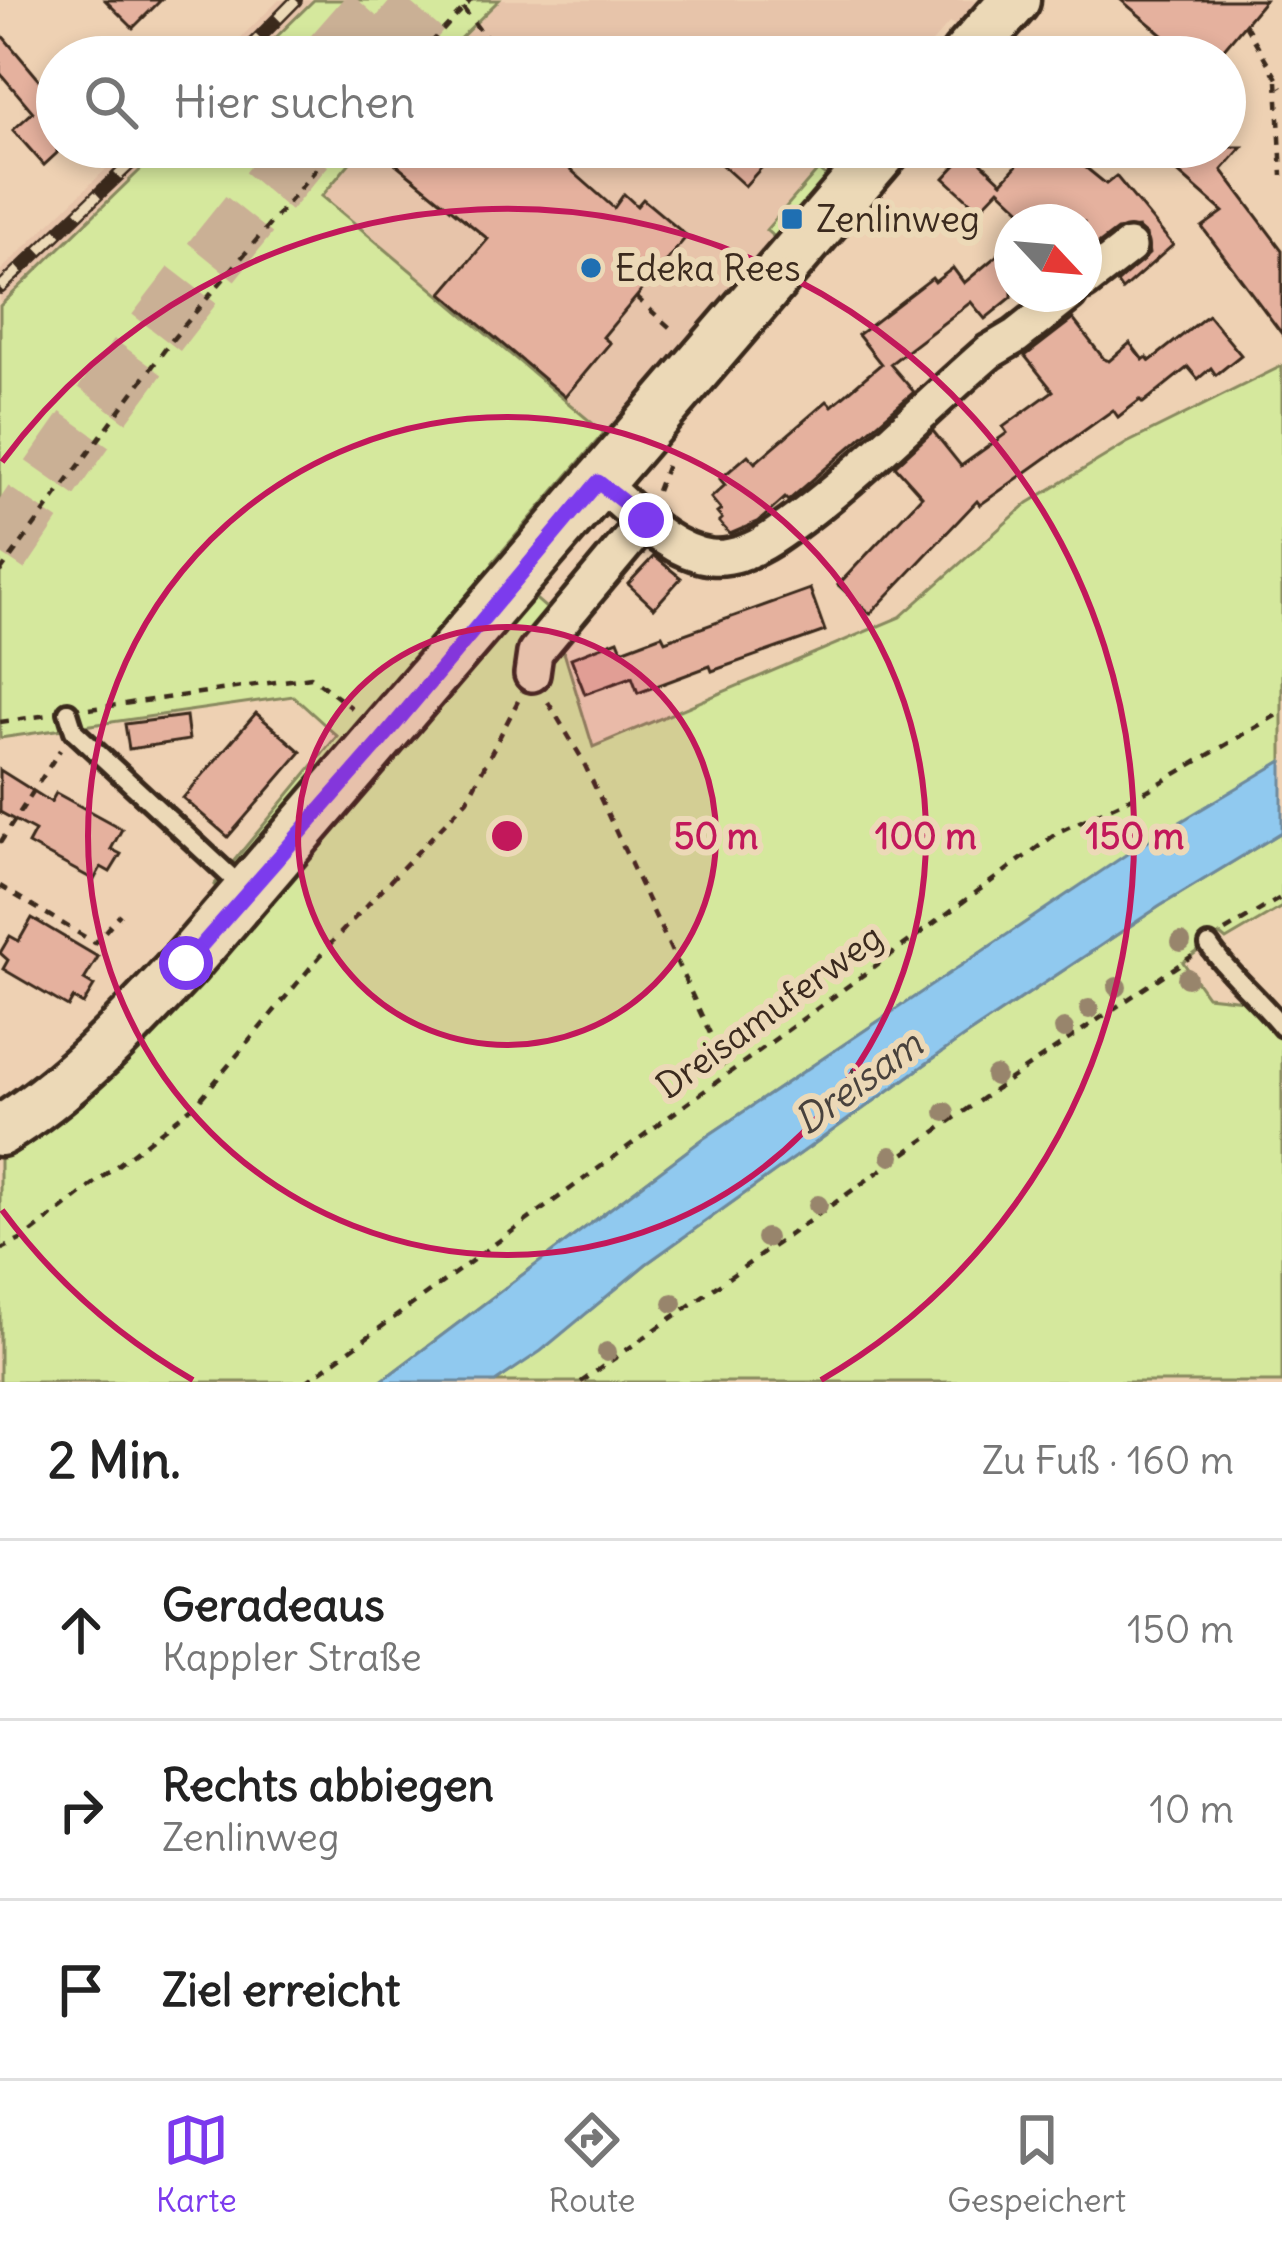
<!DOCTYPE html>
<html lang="de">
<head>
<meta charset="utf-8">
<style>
  body { margin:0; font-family:Delius,sans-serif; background:#f2f2f2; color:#222 }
  .compass { position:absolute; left:994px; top:204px; width:108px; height:108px; border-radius:50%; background:#fff; box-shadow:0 6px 18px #0003; rotate:116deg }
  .stop { position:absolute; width:36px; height:36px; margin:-27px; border:9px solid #7c3aed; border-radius:50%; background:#fff }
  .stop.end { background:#7c3aed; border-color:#fff; box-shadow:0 3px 12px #0008 }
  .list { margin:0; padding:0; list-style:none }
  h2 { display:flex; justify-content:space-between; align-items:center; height:156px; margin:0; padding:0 48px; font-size:51px }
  h2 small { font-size:39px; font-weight:400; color:#767676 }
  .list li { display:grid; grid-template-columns:78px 1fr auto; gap:36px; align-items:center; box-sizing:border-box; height:180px; padding:0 48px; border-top:3px solid #e0e0e0 }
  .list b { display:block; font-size:45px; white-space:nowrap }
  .list p { margin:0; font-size:39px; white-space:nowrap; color:#767676 }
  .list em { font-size:39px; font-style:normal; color:#767676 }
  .icon { flex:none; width:66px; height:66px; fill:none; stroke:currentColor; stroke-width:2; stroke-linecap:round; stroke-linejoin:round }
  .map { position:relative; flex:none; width:1282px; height:1382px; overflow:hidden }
  .search { position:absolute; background:#fff; box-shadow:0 6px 18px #0003; left:36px; right:36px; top:36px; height:132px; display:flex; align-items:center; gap:30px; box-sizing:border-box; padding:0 42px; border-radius:66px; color:#767676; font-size:45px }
  .sheet { height:696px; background:#fff }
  nav { display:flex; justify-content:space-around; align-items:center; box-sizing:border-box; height:168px; border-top:3px solid #e0e0e0; background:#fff; font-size:33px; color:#767676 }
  nav a { display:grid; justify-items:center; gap:6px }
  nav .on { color:#7c3aed }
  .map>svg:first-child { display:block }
</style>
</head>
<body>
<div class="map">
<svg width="1282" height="1382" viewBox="0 0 1282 1382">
  <rect width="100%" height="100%" fill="#eed1b3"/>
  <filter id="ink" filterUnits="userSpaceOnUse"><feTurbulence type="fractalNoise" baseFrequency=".00833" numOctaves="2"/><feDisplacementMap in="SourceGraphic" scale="24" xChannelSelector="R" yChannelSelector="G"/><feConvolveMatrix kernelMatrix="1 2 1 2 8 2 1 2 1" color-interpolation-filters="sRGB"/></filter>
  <g filter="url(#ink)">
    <!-- built -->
    <g fill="#e7c4aa">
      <path d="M279 0H314L256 57H221Z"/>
      <path d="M499 0H984L959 29 950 22 919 57H441Z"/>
      <path d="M129 147H164L0 306V271Z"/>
      <path d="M363 147H838L766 230 775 238 604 433 321 195Z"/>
    </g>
    <!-- green -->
    <g fill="#d5e89d" stroke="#88895e" stroke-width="3">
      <path d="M314 0H499L441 57H256Z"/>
      <path d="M164 147H363L322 196 604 433 493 562 552 613 593 747 900 617 1028 503 1127 443 1282 366V761L1025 923 703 1139 380 1382H0V1104L98 1026 220 891 214 885 337 736 293 696 0 738V306Z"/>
      <path d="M818 170 827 177 775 238 766 230Z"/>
      <path d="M1282 832V907L1226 940 1220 935 1183 962 1207 996 1253 1001 1282 1037V1382H495L541 1350 646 1264 962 1038 1160 906Z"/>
    </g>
    <!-- water -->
    <path fill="#90c9ef" stroke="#6e899b" stroke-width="3" d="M1282 761V832L1160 906 962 1038 646 1264 541 1351 495 1382H380L703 1139 1130 852Z"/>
    <!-- building -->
    <g fill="#e5b19e" stroke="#3b2a1e" stroke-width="3">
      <path d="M105 0H161L133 28Z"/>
      <path d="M1121 0H1265L1217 57H1189Z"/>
      <path d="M0 33 52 95 57 90V153L44 165 13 130 33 112 0 73Z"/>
      <path d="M411 147H545L614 208 624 194 637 206 643 199 687 236 603 337 610 343 565 397 442 293 488 239 396 164Z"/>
      <path d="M702 147H780L745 186Z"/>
      <path d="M1033 147H1084L1074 158 1106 184 1116 176 1173 245 1122 290 1117 283 1149 254 1146 235 1138 228 1117 230 1084 255V222H1034L999 189 979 210 944 178 969 151 1002 182Z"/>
      <path d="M1149 147H1242L1222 170 1282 250V334L1202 227 1223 212Z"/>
      <path d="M1012 243V297L985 319 971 302 890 364 914 392 788 501 785 498 758 522 730 534 719 522 722 519 717 513 721 510 711 498 725 485 720 479 748 455 755 463 827 401 832 406 881 364 858 335 932 278 935 282 953 268 964 283Z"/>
      <path d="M1208 315 1241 355 1216 375 1211 368 1198 379 1188 367 1143 403 1140 400 1118 417 1113 410 980 505 977 501 870 614 838 585 922 496 895 466 933 431 961 466 1007 433 1003 427 1053 391 1025 356 1073 319 1104 359 1109 361 1130 343 1143 360 1147 357 1150 361Z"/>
      <path d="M654 556 681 578 654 608 628 584Z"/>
      <path d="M810 589 825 631 712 671 710 666 638 693 632 677 585 694 571 658 618 640 622 650 662 635 665 641Z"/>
      <path d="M256 713 301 752 228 837 183 798Z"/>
      <path d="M186 716 189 740 129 749 125 724Z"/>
      <path d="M0 770 51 802 56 793 122 829 111 849 121 854 110 872 101 867 94 880 28 844 35 831 0 812Z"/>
      <path d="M32 918 98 957 84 980 94 986 83 1004 73 998 68 1007 3 969 8 960 0 953 10 936 19 941Z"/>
    </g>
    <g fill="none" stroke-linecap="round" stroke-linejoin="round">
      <!-- highway-tunnel -->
      <g stroke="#cab095" stroke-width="60" stroke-dasharray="60 30" stroke-linecap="butt">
        <path d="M332 57 382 0"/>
        <path d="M382 57 430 0"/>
        <path d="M0 553C93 412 196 276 305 147"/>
      </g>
      <!-- lane casing -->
      <g stroke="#3b2a1e" stroke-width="26">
        <g id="lane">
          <path d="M68 712 74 731 243 888"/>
          <path d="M1209 945C1229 975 1259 998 1282 1027"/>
        </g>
      </g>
      <!-- street casing -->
      <g stroke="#3b2a1e" stroke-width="42">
        <g id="street">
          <path d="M1084 282 1129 247"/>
          <path d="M598 482C632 509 666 551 711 557 732 559 755 549 772 538 846 489 921 411 989 352L1016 336 1069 294"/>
          <path d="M532 674 535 653 646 520"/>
        </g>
      </g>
      <!-- secondary casing -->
      <g stroke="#3b2a1e" stroke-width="57">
        <g id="secondary">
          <path d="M965 57 1015 0"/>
          <path d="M0 1131C72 1087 129 1024 186 963L887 147"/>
        </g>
      </g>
      <!-- path -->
      <g stroke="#3b2a1e" stroke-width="4.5" stroke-dasharray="9 9" stroke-linecap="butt">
        <path d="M463 8 484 36 507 39"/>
        <path d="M1245 24 1282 87"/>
        <path d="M418 57 471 0"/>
        <path d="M1277 81 1282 176"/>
        <path d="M636 297 676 333"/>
        <path d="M657 491 668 462"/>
        <path d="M0 572 172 340 335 147"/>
        <path d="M548 702 581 757 729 1074"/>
        <path d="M89 709 311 677 352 708"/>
        <path d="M0 722 48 715"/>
        <path d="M0 843 60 750"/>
        <path d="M0 886 95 943 120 914"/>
        <path d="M1225 931 1282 897"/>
        <path d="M0 1250 26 1237 197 1103 331 943 467 800 518 701"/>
        <path d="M306 1382 1060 831 1148 790 1282 712"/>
        <path d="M581 1382 1010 1079 1192 956"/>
      </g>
      <!-- lane -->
      <use href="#lane" stroke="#ecd9b7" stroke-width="16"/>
      <!-- street -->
      <use href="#street" stroke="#ecd9b7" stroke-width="33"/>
      <!-- secondary -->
      <use href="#secondary" stroke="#ecd9b7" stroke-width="48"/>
      <!-- rail casing -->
      <g stroke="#3b2a1e" stroke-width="14">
        <g id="rail">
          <path d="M240 57 296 0"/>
          <path d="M0 288 148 147"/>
        </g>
      </g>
      <!-- rail -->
      <use href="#rail" stroke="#ecd9b7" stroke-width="9" stroke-dasharray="27" stroke-linecap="butt"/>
    </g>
    <!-- trees -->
    <g fill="#98856c">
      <circle cx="1181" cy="942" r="10"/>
      <circle cx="1187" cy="978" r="10"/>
      <circle cx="1117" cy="987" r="10"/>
      <circle cx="1089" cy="1009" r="10"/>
      <circle cx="1064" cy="1029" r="10"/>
      <circle cx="995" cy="1076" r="10"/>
      <circle cx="945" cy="1112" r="10"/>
      <circle cx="891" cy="1156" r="10"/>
      <circle cx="818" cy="1205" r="10"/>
      <circle cx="766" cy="1238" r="10"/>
      <circle cx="673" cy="1303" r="10"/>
      <circle cx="607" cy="1352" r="10"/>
    </g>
  </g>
  <g fill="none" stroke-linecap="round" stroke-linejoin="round" filter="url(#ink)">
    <!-- route -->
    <path stroke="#7c3aed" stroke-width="15" d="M186 963 380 742 598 482 646 520"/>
  </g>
  <!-- distance rings -->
  <circle cx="507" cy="836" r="209" fill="#c2185b" fill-opacity=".12"/>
  <g fill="none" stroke="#c2185b" stroke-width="6">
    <circle cx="507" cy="836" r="209"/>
    <circle cx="507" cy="836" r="419"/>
    <path d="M193 1380A628 628 0 0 1 2 1210M2 462A628 628 0 1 1 821 1380"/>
  </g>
  <!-- markers -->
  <g fill="#1f6fb2" stroke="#ecd9b7" stroke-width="4.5">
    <rect x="780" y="207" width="24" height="24" rx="6"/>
    <circle cx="591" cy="268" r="12"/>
  </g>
  <g text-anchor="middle" stroke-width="12" stroke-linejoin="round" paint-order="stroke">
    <!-- poi labels -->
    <g font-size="36" fill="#3b2a1e" stroke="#ecd9b7" text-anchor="start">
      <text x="816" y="232">Zenlinweg</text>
      <text x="615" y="281">Edeka Rees</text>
    </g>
    <!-- street labels -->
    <g font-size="36" fill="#3b2a1e" stroke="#ecd9b7">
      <text transform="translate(769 1011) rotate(-36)" y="13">Dreisamuferweg</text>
    </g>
    <!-- water labels -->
    <g font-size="39" font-style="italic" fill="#48423d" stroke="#ecd9b7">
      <text transform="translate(858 1082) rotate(-36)" y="14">Dreisam</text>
    </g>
  </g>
  <circle cx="507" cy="836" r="18" fill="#c2185b" stroke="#ecd9b7" stroke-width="6"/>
  <g font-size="36" text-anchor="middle" font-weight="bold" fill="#c2185b" stroke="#ecd9b7" stroke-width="12" stroke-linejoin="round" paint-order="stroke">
    <text x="716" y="849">50 m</text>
    <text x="926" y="849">100 m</text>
    <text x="1135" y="849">150 m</text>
  </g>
</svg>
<svg class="compass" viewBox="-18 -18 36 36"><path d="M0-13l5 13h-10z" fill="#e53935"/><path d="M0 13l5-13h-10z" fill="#767676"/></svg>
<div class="stop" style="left:186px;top:963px"></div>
<div class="stop end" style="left:646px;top:520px"></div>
<div class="search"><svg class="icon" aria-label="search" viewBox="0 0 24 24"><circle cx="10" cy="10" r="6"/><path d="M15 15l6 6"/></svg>Hier suchen</div>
</div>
<section class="sheet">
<h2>2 Min.<small>Zu Fuß · 160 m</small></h2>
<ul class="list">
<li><svg class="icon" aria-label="ahead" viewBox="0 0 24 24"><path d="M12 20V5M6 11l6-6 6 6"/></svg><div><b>Geradeaus</b><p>Kappler Straße</p></div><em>150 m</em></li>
<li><svg class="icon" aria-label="right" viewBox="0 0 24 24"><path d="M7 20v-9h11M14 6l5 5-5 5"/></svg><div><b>Rechts abbiegen</b><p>Zenlinweg</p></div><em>10 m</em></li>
<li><svg class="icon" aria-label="arrive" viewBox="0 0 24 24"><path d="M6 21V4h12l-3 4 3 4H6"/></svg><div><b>Ziel erreicht</b></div></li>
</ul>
</section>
<nav>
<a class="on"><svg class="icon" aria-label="map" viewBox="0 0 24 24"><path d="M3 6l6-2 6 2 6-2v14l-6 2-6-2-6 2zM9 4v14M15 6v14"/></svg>Karte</a>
<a><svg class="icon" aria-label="directions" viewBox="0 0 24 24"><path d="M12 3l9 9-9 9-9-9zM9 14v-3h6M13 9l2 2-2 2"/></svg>Route</a>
<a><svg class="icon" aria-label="saved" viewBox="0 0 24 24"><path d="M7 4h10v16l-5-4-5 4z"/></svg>Gespeichert</a>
</nav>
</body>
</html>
